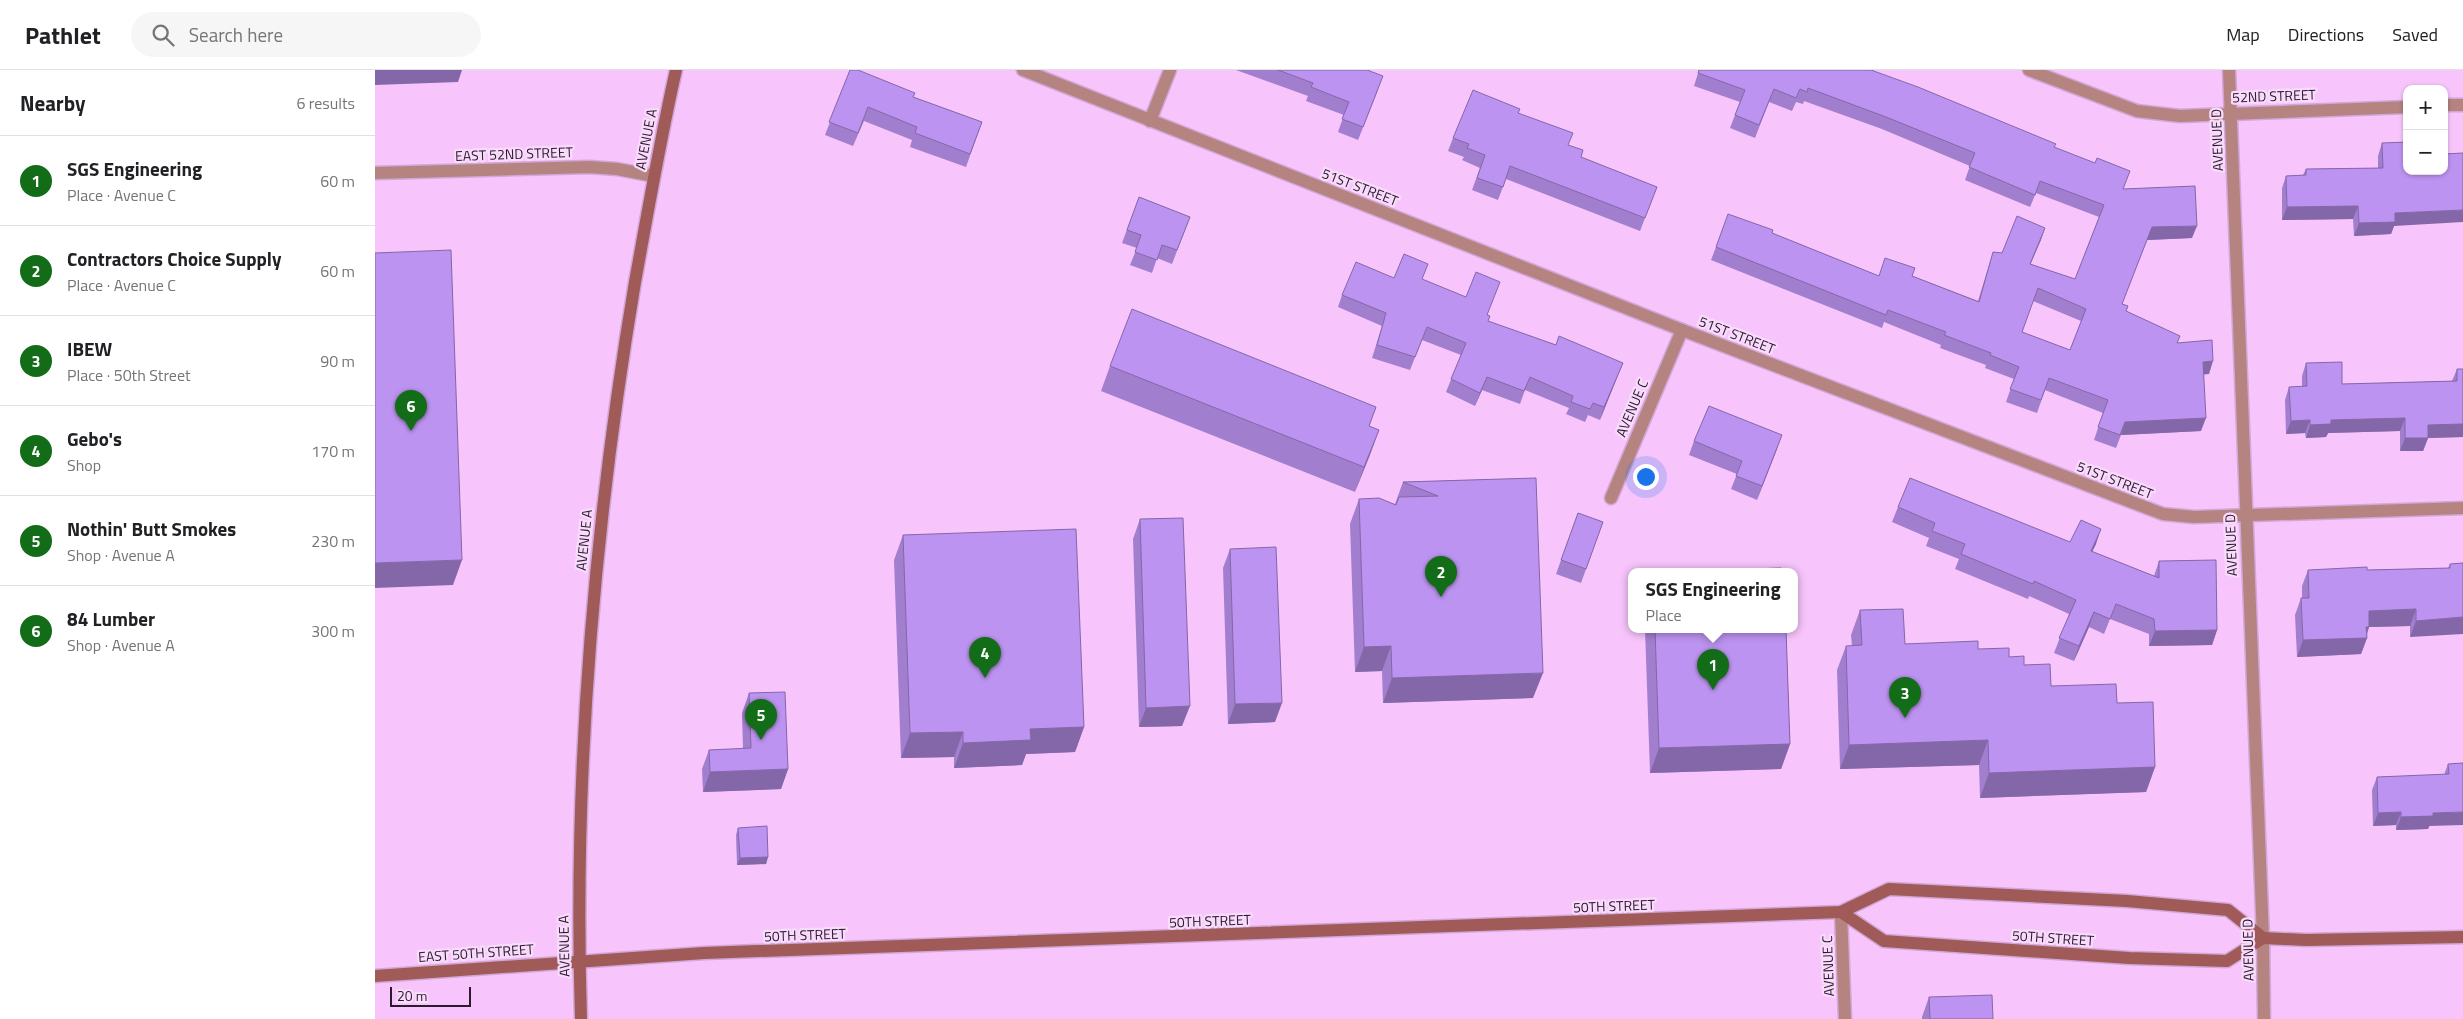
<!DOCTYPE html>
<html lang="en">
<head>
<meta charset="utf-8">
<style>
  body { margin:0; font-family:"Titillium Web",sans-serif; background:#f6f6f6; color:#202124 }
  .controls { position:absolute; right:15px; top:15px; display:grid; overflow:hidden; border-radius:10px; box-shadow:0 1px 4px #0004 }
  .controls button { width:45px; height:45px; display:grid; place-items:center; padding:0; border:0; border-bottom:1px solid #e0e0e0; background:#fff; color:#202124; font:25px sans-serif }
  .scale { position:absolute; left:15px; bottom:12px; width:81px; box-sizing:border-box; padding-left:5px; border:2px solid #2b192d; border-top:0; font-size:14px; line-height:18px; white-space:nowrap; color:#2b192d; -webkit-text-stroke:4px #f9dbfc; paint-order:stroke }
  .you { position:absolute; left:1270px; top:406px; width:18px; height:18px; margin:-12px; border:4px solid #fff; border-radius:50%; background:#1a73e8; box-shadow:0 0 0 8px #1a73e833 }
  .badge { display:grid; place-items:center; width:32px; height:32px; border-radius:50%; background:#136d18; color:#fff; font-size:16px; font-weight:700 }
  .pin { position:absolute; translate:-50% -41px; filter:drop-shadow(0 1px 2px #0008) }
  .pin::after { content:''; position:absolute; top:26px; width:18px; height:15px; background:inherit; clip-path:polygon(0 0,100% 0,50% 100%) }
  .popup { position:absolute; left:1253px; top:498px; width:170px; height:65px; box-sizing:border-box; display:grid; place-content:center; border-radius:10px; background:#fff; filter:drop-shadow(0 1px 4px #0005); font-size:16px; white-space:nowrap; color:#757577 }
  .popup b { font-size:19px; color:#202124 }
  .popup::after { content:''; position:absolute; left:50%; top:100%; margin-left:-10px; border:10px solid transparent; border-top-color:#fff }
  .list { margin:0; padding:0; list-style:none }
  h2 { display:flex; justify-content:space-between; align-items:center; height:65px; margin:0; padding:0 20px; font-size:21px }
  h2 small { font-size:16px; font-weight:400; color:#757577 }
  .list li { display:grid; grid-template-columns:32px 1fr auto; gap:15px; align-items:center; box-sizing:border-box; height:90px; padding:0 20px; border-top:1px solid #e0e0e0 }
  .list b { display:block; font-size:19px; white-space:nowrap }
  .list p { margin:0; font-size:16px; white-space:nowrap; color:#757577 }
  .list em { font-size:16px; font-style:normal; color:#757577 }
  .icon { flex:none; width:28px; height:28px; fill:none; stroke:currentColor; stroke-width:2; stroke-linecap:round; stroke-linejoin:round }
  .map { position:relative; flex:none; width:2088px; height:949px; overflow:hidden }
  header { display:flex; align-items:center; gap:30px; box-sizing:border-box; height:70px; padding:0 25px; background:#fff; border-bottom:1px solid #e0e0e0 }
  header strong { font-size:24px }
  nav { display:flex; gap:28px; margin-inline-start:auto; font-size:18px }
  .search { width:350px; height:45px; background:#f6f6f6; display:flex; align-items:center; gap:12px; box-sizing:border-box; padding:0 18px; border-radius:28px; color:#757577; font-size:19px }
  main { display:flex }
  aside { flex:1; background:#fff }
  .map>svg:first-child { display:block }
</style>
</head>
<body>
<header>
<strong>Pathlet</strong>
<div class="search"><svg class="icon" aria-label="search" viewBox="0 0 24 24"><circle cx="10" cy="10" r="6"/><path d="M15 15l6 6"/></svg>Search here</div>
<nav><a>Map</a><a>Directions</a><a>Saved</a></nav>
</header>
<main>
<aside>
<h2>Nearby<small>6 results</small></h2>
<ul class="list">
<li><span class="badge">1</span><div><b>SGS Engineering</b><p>Place · Avenue C</p></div><em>60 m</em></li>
<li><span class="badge">2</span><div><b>Contractors Choice Supply</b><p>Place · Avenue C</p></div><em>60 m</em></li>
<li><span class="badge">3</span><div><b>IBEW</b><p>Place · 50th Street</p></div><em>90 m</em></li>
<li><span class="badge">4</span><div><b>Gebo's</b><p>Shop</p></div><em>170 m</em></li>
<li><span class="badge">5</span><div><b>Nothin' Butt Smokes</b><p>Shop · Avenue A</p></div><em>230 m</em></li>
<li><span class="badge">6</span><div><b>84 Lumber</b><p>Shop · Avenue A</p></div><em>300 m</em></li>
</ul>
</aside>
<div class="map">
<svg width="2088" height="949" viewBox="0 0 2088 949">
  <rect width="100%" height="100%" fill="#f7c5fc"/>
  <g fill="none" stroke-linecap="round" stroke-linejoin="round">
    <!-- street casing -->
    <g stroke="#d2a6d7" stroke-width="15">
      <g id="street">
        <path d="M648 0 1307 260 1788 444 1819 447 2088 438"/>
        <path d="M1654 0 1762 41 1805 46 2032 37"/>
        <path d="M1854 0 1888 868 1889 949"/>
        <path d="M2069 35H2088"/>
        <path d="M775 51 795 0"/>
        <path d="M0 103 214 97 242 99 279 106"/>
        <path d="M1236 428 1307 260"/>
        <path d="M1466 842 1470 949"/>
      </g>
    </g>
    <!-- secondary casing -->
    <g stroke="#d2a6d7" stroke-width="15">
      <g id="secondary">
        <path d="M1466 842 1509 871 1754 888 1852 891 1888 868"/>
        <path d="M0 906 329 883 1466 842 1514 819 1752 831 1853 840 1888 868 1931 870 2088 867"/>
        <path d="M206 949C198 702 219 456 260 212 273 141 285 70 301 0"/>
      </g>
    </g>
    <!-- street -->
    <use href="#street" stroke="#b58481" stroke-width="12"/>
    <!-- secondary -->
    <use href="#secondary" stroke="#a05a57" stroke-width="12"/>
  </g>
  <!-- wall -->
  <g fill="#a27ece" fill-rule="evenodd">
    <path d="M475 0 538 27 607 52 591 97 535 77 537 70 489 51 478 76 450 65Z"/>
    <path d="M861 0H992L1003 20 983 70 963 62 969 45 931 31 933 26Z"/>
    <path d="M1324 0H1496L1679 77 1748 119 1817 168 1772 170 1747 234 1751 241 1802 273 1834 304H1829L1826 361 1746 365 1741 378 1719 370 1728 343 1670 320 1662 343 1631 332 1639 309 1610 298 1611 295 1565 278 1566 275 1509 252 1507 258 1336 190 1341 177 1397 163 1504 206H1537L1603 231 1618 182 1627 183 1670 158 1655 194 1700 209 1724 147 1661 123 1655 137 1590 110 1595 96 1507 59 1429 31 1428 34 1421 32 1417 41 1394 32 1380 68 1355 58 1365 32 1319 16ZM1658 231 1706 251 1695 280 1647 262Z"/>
    <path d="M1143 43 1193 75 1206 87 1282 117 1265 161 1131 109 1123 130 1097 120 1105 98 1087 90 1089 87 1073 81 1078 68Z"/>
    <path d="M2007 73 2019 156 2016 164 1979 166 1978 149 1907 150V118L1911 106 1928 105 1931 99 2003 98V86Z"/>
    <path d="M764 127 815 147 797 194 782 188 777 203 755 195 762 178 747 173Z"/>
    <path d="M1019 208 1047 210 1113 245V251L1181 275 1248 293 1225 350 1213 345 1210 352 1191 344 1194 338 1150 320 1145 334 1107 320 1100 336 1071 322 1086 285 1047 270 1035 300 997 288 1007 256 963 237 967 225Z"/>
    <path d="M1931 293 1967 314 2077 311 2082 299H2088V367L2053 368 2048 381H2025V361L1953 363 1951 367 1931 368 1930 363 1911 364 1910 330 1914 317H1927V306Z"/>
    <path d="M735 296 1001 337 994 356 1004 360 980 422 726 321Z"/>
    <path d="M1319 371 1402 379 1382 430 1356 419 1362 404 1314 385Z"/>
    <path d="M1161 408 1158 628 1008 633 1007 601 980 602 975 454 984 429 1020 434 1028 412Z"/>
    <path d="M1523 437 1695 472 1721 474 1717 482 1779 506 1784 491 1842 560 1837 575 1774 576V564L1735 549 1729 564 1714 557 1699 591 1679 583 1694 544 1654 526 1653 529 1580 499 1584 489 1551 476 1554 468 1517 452Z"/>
    <path d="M1203 443 1228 452 1206 513 1181 504Z"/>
    <path d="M765 449 807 656 764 657 758 469Z"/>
    <path d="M528 465 709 657 700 682 651 684 647 695 579 698V687L526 688 519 490Z"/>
    <path d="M855 479 900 652 853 654 848 498Z"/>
    <path d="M2088 493 2035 567V556L1994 557 1992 565V568L1986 584 1922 587 1920 545 1926 528H1927V516L1933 500H1992L2073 498 2075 494Z"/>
    <path d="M1485 540 1530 574 1603 579 1634 587 1649 595 1676 616 1742 633 1780 697 1771 722 1605 728 1604 695 1465 699 1462 600 1471 576H1477L1476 565Z"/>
    <path d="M1270 559H1411L1415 674 1406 699 1275 703Z"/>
    <path d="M374 623 413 699 406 719 328 722 327 699 334 680 368 679 367 643Z"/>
    <path d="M2088 693 2053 759 2021 760V755L1998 756 1997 720 2002 707 2069 705 2073 694Z"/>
    <path d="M363 758 393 787 391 794 362 795 361 765Z"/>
    <path d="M1554 927 1618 949H1547V947Z"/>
  </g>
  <!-- shaded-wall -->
  <g fill="#8467a8">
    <path d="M0 0H87L83 12 0 15Z"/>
    <path d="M1983 136 1978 149 1907 150 1912 137Z"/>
    <path d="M2088 140V152L2019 156 2016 164 1979 166 1984 153 2020 143Z"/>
    <path d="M1822 156 1817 168 1772 170 1777 157Z"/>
    <path d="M1670 158 1666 170 1650 207 1655 194Z"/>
    <path d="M1838 291 1834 304 1823 305 1828 292Z"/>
    <path d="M1248 293 1243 305 1225 350 1229 337Z"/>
    <path d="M1112 307 1107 320 1100 336 1105 323Z"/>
    <path d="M1831 348 1826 361 1746 365 1750 352Z"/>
    <path d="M2030 348 2025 361 1953 363 1951 367 1931 368 1935 355 1956 350Z"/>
    <path d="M1935 350 1930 363 1911 364 1916 351Z"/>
    <path d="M2088 354V367L2053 368 2048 381H2025L2030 368 2053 355Z"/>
    <path d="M1004 360 995 385 980 422 989 397Z"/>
    <path d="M1407 365 1402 379 1382 430 1387 416Z"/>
    <path d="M1726 459 1721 474 1710 496 1716 481Z"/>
    <path d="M87 490 78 515 0 518V493Z"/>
    <path d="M2041 539 2035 556 1994 557 1990 568H1992L1986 584 1922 587 1928 570 1994 541Z"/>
    <path d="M1719 542 1714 557 1699 591 1704 576Z"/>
    <path d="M2088 547V564L2035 567 2041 551Z"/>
    <path d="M1842 560 1837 575 1774 576 1780 561Z"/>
    <path d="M1016 576 1007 601 980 602 989 577Z"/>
    <path d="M1168 603 1158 628 1008 633 1017 608Z"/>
    <path d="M907 633 900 652 853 654 860 634Z"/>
    <path d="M815 636 807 656 764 657 771 638Z"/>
    <path d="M709 657 700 682 651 684 647 695 579 698 588 673 655 659Z"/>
    <path d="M588 662 579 687 526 688 535 663Z"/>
    <path d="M1613 670 1604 695 1465 699 1474 675Z"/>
    <path d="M1415 674 1406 699 1275 703 1284 678Z"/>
    <path d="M1780 697 1771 722 1605 728 1614 703Z"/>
    <path d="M413 699 406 719 328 722 335 702Z"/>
    <path d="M2026 742 2021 755 1998 756 2003 743Z"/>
    <path d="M2088 742V755L2054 756 2053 759 2021 760 2026 747 2058 743Z"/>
    <path d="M393 787 391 794 362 795 365 788Z"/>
  </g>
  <!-- building -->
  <g fill="#bc93f0" stroke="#8467a8" fill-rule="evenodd">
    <path d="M475 0H483L540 23 538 27 607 52 595 84 540 63 542 57 493 37 483 63 454 52Z"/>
    <path d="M903 0H992L1008 6 988 57 967 49 974 32 936 17 938 13Z"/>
    <path d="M1324 0H1496L1543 17 1681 74 1679 77 1720 93 1722 88 1755 101 1748 119 1820 116 1822 156 1777 157 1747 234 1753 236 1751 241 1805 266 1802 273 1837 270 1838 291 1828 292 1831 348 1750 352 1745 365 1723 357 1733 330 1674 308 1666 330 1635 319 1644 297 1615 285 1616 283 1569 265 1571 262 1513 240 1511 245 1341 177 1353 144 1398 160 1397 163 1504 206 1510 188 1540 198 1537 206 1604 232 1618 182 1627 183 1642 146 1670 158 1655 194 1700 209 1729 135 1665 111 1660 125 1594 97 1600 83 1511 47 1433 18 1432 22 1425 19 1421 28 1399 19 1384 55 1360 45 1370 20 1323 3ZM1663 218 1711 239 1695 280 1647 262Z"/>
    <path d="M1098 20 1145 39 1143 43 1198 63 1193 75 1208 80 1206 87 1282 117 1270 148 1135 96 1128 117 1102 108 1110 85 1092 78 1094 74 1078 68Z"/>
    <path d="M2032 72V101H2069V84L2088 83V140L2020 143V152L1984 153 1983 136 1912 137 1911 106 1931 105V99L2008 98 2007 73Z"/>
    <path d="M764 127 815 147 802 180 787 175 782 190 760 182 766 165 752 160Z"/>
    <path d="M76 180 87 490 0 493V183Z"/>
    <path d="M1029 184 1053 194 1047 209 1091 227 1101 202 1125 212 1112 245 1115 246 1113 251 1181 275 1184 266 1248 293 1229 337 1218 333 1215 339 1196 332 1198 326 1155 307 1149 321 1112 307 1105 323 1076 309 1091 273 1052 257 1040 287 1002 275 1011 243 967 225 981 192 1019 208Z"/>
    <path d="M757 239 1001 337 994 356 1004 360 989 397 735 296Z"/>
    <path d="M1967 292V314L2082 311V299H2088V354L2053 355V368H2030V348L1956 350V354L1935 355V350L1916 351 1914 317 1932 316 1931 293Z"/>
    <path d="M1334 336 1407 365 1387 416 1361 406 1367 391 1319 371Z"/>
    <path d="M1161 408 1168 603 1017 608 1016 576 989 577 984 429 1004 428 1021 435 1024 427 1063 426 1028 412Z"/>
    <path d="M1535 408 1695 472 1706 450 1726 459 1716 481 1784 508V491L1841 490 1842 560 1780 561 1779 549 1741 534 1735 549 1719 542 1704 576 1684 568 1701 530 1659 511 1658 514 1586 484 1590 474 1557 461 1560 453 1523 437Z"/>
    <path d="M1203 443 1228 452 1211 499 1186 490Z"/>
    <path d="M808 448 815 636 771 638 765 449Z"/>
    <path d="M701 459 709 657 655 659 656 670 588 673V662L535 663 528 465Z"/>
    <path d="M901 477 907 633 860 634 855 479Z"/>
    <path d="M2088 493V547L2041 551V539L1994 541V557H1991L1992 568 1928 570 1926 528H1934L1933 500 1992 497V500L2075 498V494Z"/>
    <path d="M1406 498V501H1316Z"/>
    <path d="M1528 539 1530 574 1603 571V579L1634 578V587L1649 586V595L1675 594 1676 616 1741 614 1742 633 1778 632 1780 697 1614 703 1613 670 1474 675 1471 576 1487 575 1485 540Z"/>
    <path d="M1280 559H1411L1415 674 1284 678Z"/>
    <path d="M410 622 413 699 335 702 334 680 376 678 374 623Z"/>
    <path d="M2088 693V742L2058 743V746L2026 747V742L2003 743 2002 707 2074 704 2073 694Z"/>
    <path d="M392 756 393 787 365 788 363 758Z"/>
    <path d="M1617 925 1618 949H1555L1554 927Z"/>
  </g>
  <g text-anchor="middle" stroke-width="4.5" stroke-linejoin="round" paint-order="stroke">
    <!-- street labels -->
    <g font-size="14" fill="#2b192d" stroke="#f9dbfc">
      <text transform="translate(1899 26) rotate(-2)" y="5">52ND STREET</text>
      <text transform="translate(271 69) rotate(-79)" y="5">AVENUE A</text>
      <text transform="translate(1842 70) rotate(-92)" y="5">AVENUE D</text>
      <text transform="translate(139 84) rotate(-2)" y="5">EAST 52ND STREET</text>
      <text transform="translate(985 117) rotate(21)" y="5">51ST STREET</text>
      <text transform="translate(1362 265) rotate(21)" y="5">51ST STREET</text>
      <text transform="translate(1257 338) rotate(-67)" y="5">AVENUE C</text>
      <text transform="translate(1740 410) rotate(21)" y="5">51ST STREET</text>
      <text transform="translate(209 470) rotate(-84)" y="5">AVENUE A</text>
      <text transform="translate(1856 475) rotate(-92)" y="5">AVENUE D</text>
      <text transform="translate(1239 836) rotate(-2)" y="5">50TH STREET</text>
      <text transform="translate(835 851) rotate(-2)" y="5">50TH STREET</text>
      <text transform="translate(430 865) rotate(-2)" y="5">50TH STREET</text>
      <text transform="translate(1678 868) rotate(4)" y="5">50TH STREET</text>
      <text transform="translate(189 876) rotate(-91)" y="5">AVENUE A</text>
      <text transform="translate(1873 880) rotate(-91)" y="5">AVENUE D</text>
      <text transform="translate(101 883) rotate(-4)" y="5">EAST 50TH STREET</text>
      <text transform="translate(1453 896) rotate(-92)" y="5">AVENUE C</text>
    </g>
  </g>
</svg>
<div class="controls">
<button>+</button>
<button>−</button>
</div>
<div class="scale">20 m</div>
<div class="you"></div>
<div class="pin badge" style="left:1338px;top:620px">1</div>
<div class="popup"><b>SGS Engineering</b>Place</div>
<div class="pin badge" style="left:1066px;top:527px">2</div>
<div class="pin badge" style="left:1530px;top:648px">3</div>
<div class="pin badge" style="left:610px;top:608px">4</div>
<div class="pin badge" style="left:386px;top:670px">5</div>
<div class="pin badge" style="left:36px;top:361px">6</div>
</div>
</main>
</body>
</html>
